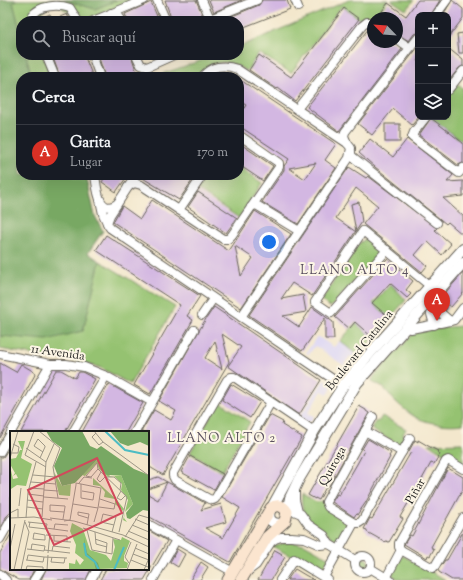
<!DOCTYPE html>
<html lang="es">
<head>
<meta charset="utf-8">
<style>
  body { margin:0; font-family:"Sorts Mill Goudy",serif; background:#20242c; color:#f1f3f6 }
  .controls { position:absolute; right:12px; top:12px; display:grid; overflow:hidden; border-radius:8px; box-shadow:0 4px 16px #0002 }
  .controls button { width:36px; height:36px; display:grid; place-items:center; padding:0; border:0; border-bottom:1px solid #363941; background:#171b24; color:#f1f3f6; font:20px sans-serif }
  .compass { position:absolute; left:367px; top:12px; width:36px; height:36px; border-radius:50%; background:#171b24; box-shadow:0 4px 16px #0002; rotate:295deg }
  .you { position:absolute; left:269px; top:242px; width:14px; height:14px; margin:-10px; border:3px solid #fff; border-radius:50%; background:#1a73e8; box-shadow:0 0 0 6px #1a73e833 }
  .badge { display:grid; place-items:center; width:26px; height:26px; border-radius:50%; background:#d93025; color:#fff; font-size:13px; font-weight:700 }
  .pin { position:absolute; translate:-50% -33px; filter:drop-shadow(0 1px 2px #0008) }
  .pin::after { content:''; position:absolute; top:21px; width:14px; height:12px; background:inherit; clip-path:polygon(0 0,100% 0,50% 100%) }
  .list { margin:0; padding:0; list-style:none }
  h2 { display:flex; justify-content:space-between; align-items:center; height:52px; margin:0; padding:0 16px; font-size:17px }
  h2 small { font-size:13px; font-weight:400; color:#9ea1a6 }
  .list li { display:grid; grid-template-columns:26px 1fr auto; gap:12px; align-items:center; box-sizing:border-box; height:56px; padding:0 16px; border-top:1px solid #363941 }
  .list b { display:block; font-size:15px; white-space:nowrap }
  .list p { margin:0; font-size:13px; white-space:nowrap; color:#9ea1a6 }
  .list em { font-size:13px; font-style:normal; color:#9ea1a6 }
  .icon { flex:none; width:22px; height:22px; fill:none; stroke:currentColor; stroke-width:2; stroke-linecap:round; stroke-linejoin:round }
  .map { position:relative; flex:none; width:463px; height:580px; overflow:hidden }
  .search { position:absolute; background:#171b24; box-shadow:0 4px 16px #0002; left:16px; top:16px; width:228px; height:44px; display:flex; align-items:center; gap:10px; box-sizing:border-box; padding:0 14px; border-radius:16px; color:#9ea1a6; font-size:15px }
  .panel { position:absolute; background:#171b24; box-shadow:0 4px 16px #0002; left:16px; top:72px; width:228px; height:108px; border-radius:16px }
  .map>svg:first-child { display:block }
</style>
</head>
<body>
<div class="map">
<svg width="463" height="580" viewBox="0 0 463 580">
  <rect width="100%" height="100%" fill="#fcf5e5"/>
  <filter id="ink" filterUnits="userSpaceOnUse"><feTurbulence type="fractalNoise" baseFrequency=".025" numOctaves="2"/><feDisplacementMap in="SourceGraphic" scale="8" xChannelSelector="R" yChannelSelector="G"/><feConvolveMatrix kernelMatrix="1 2 1 2 8 2 1 2 1" color-interpolation-filters="sRGB"/></filter>
  <filter id="wash" filterUnits="userSpaceOnUse"><feTurbulence type="fractalNoise" baseFrequency=".012" numOctaves="4" result="noise"/><feDisplacementMap in="SourceGraphic" scale="16" xChannelSelector="R" yChannelSelector="G"/><feGaussianBlur stdDeviation="0.9" result="paint"/><feColorMatrix in="noise" values="0 0 0 0 0 0 0 0 0 0 0 0 0 0 0 0 0 1.4 0 .05"/><feComposite in="paint" operator="in"/></filter>
  <g filter="url(#wash)">
    <rect width="100%" height="100%" fill="#f3e7cc"/>
    <!-- built -->
    <g fill="#dbd6f6">
      <path d="M317 336 334 347 339 341 356 354 353 358 350 356 344 364 348 368 315 346 309 354 306 353Z"/>
      <path d="M324 380 331 384V390L328 394 322 391 308 413 314 416 311 421 306 422 299 418Z"/>
    </g>
    <!-- green -->
    <g fill="#95c271" stroke="#586f46">
      <path d="M17 0H63L95 9 117 0H133L83 21 54 3 30 21H21V34L13 2Z"/>
      <path d="M349 0H388L375 18 368 17 361 20 342 6 291 73 259 53 247 71C232 63 223 58 208 68 204 71 200 73 198 77H153L217 55H239V47Z"/>
      <path d="M391 0H414L406 10Z"/>
      <path d="M26 55H43L52 77H32Z"/>
      <path d="M458 84 463 88V142L431 118 448 117V96Z"/>
      <path d="M239 167 262 183 239 218 196 189 206 175H239Z"/>
      <path d="M366 239 378 249V255L331 307 328 306 322 301 324 296 359 243Z"/>
      <path d="M100 261 175 307 130 384 101 368 80 361 51 358 0 349V336L83 331Z"/>
      <path d="M391 284 406 300 390 318 373 304Z"/>
      <path d="M356 323 373 338 358 356 340 341Z"/>
      <path d="M463 326V424C449 426 430 424 417 418 409 414 402 407 395 401 390 396 386 389 380 385 377 384 375 384 372 382V380L375 375 414 333 449 327Z"/>
      <path d="M219 401 250 422 222 472 190 453Z"/>
      <path d="M382 416 406 429 403 434 405 440 402 446 372 430V427L375 422 379 421Z"/>
      <path d="M463 443V465L429 444Z"/>
      <path d="M302 494 316 502 324 501 349 524V527L340 541C333 540 330 535 325 531 308 519 300 517 302 494Z"/>
      <path d="M289 542 304 544 329 558 324 567 325 568 324 571 320 572 272 546Z"/>
      <path d="M402 556H404L446 580H400L393 576 392 573Z"/>
      <circle cx="363" cy="564" r="6"/>
    </g>
    <!-- forest -->
    <g fill="#78a863" stroke="#4a6240">
      <path d="M0 0H17L13 2 21 34V55H26L32 77H21V175H86L95 216 103 231 88 253 100 261 83 331 47 340 0 336Z"/>
      <path d="M63 0H117L95 9Z"/>
    </g>
    <g id="blocks">
      <!-- building -->
      <g fill="#d3b7e2" fill-rule="evenodd">
        <path d="M165 0H196L205 21H172Z"/>
        <path d="M209 0H242L214 12Z"/>
        <path d="M262 0H287L290 9 239 29V21H220L259 5Z"/>
        <path d="M418 0H440L431 15H418V33L414 34 409 41 397 34V18H377L388 3 406 16Z"/>
        <path d="M452 0 463 9V18L448 38V15H443Z"/>
        <path d="M151 2 159 21H128L125 14Z"/>
        <path d="M344 8 359 19 295 101 278 88 277 89 249 70 259 55 291 77Z"/>
        <path d="M50 14 53 20 67 14 70 21H38V19Z"/>
        <path d="M369 28H373V42H393L402 49 339 131 307 107Z"/>
        <path d="M463 33V53H459L457 34Z"/>
        <path d="M418 47 419 117 412 125 393 109 372 135 358 124Z"/>
        <path d="M448 48 463 60V66L459 68 451 78 448 75Z"/>
        <path d="M52 55H84L93 77H60Z"/>
        <path d="M98 55H131L137 73 127 77H105Z"/>
        <path d="M239 79 336 144 325 160 336 168 298 224 262 202 284 170V166L289 159 239 126V116L246 105 239 101ZM316 163 305 179 289 168Z"/>
        <path d="M431 118 463 143V163L458 165 419 135Z"/>
        <rect x="385" y="124" width="15" height="18"/>
        <path d="M370 139 393 157 407 139 453 175 447 182 463 181V196L443 198 463 216V235L448 222 446 224 440 219 375 167 359 153Z"/>
        <path d="M239 143 273 166 263 181 239 165Z"/>
        <path d="M349 167 366 178 368 176 437 228 435 230 451 244 442 255 427 241 415 255 427 266 422 272 363 224 378 206 356 188 336 218 356 232 351 204 359 202 362 222 312 296 292 283 281 299 303 295 306 312 283 316 299 327 312 307 333 322 334 339H325V318L302 351 249 315Z"/>
        <path d="M106 175H128L116 192 102 182Z"/>
        <path d="M141 175H196L179 200 141 177Z"/>
        <path d="M198 192 237 218 226 233 188 207Z"/>
        <path d="M152 200 229 251 255 211 291 234 241 308 113 222 122 206 140 219ZM235 246 253 258 241 276Z"/>
        <path d="M106 235 200 296 187 316 193 320 150 394 134 385 180 305 96 250Z"/>
        <path d="M387 259 413 281 406 290 411 294 407 298 390 283 372 303 390 318 373 338 355 322 349 329 335 317Z"/>
        <path d="M463 273V293L451 307 448 305 446 310 441 309 440 305 437 302Z"/>
        <path d="M214 307 321 380 299 415 228 366 241 347 222 334 229 362 163 475 148 466V432H141L154 410 171 420 176 411 159 401 204 322ZM215 341 222 369 205 358Z"/>
        <path d="M0 363 16 372 21 364 36 373 0 438Z"/>
        <path d="M56 370H61L75 378 79 372H82L95 379 65 432H21Z"/>
        <path d="M109 384 143 403 138 411 126 432H82Z"/>
        <path d="M231 384 260 402 250 418 222 400Z"/>
        <path d="M359 406 366 410V411L369 413 329 486 327 485 319 500 315 498V499L308 495Z"/>
        <path d="M270 415 283 422 282 425 302 437 230 562 148 516V494L158 500 167 482 148 489V480L158 477 205 503 201 510 221 504 226 522 205 528 223 538 240 508 222 497Z"/>
        <path d="M368 439 391 453 389 456 390 457 366 502 357 515 356 514 354 517 332 502 337 494 339 495 357 464 364 451 362 449Z"/>
        <path d="M415 440 418 442V440L430 447 438 451 437 452 440 454 434 464 431 463 417 488 400 517 403 519 389 542 386 541 385 542 367 532V530L364 529 370 518 372 519 382 502 411 452 409 451Z"/>
        <path d="M7 451 11 453V512L6 517 0 528V457H3Z"/>
        <path d="M190 456 223 474 214 490 181 472Z"/>
        <path d="M448 468 463 477V489L431 547 434 549 430 556 428 555 427 558 404 544 410 535 412 536Z"/>
        <path d="M148 530 167 541 144 580H100L106 569H148Z"/>
        <path d="M463 532V580H452L439 572 438 570 445 560H447Z"/>
        <path d="M11 534V569H34L29 580H19L0 569V553Z"/>
        <path d="M177 549 185 554 178 567 170 562Z"/>
        <path d="M275 550 282 554 281 555 285 557 279 567 271 580H258Z"/>
        <path d="M201 562 208 567 200 580H190Z"/>
        <path d="M46 569H91L86 580H41Z"/>
        <path d="M295 569 305 575 314 580H287Z"/>
      </g>
    </g>
  </g>
  <g filter="url(#ink)">
    <use href="#blocks" fill-opacity="0" stroke="#67635a" stroke-width="1"/>
    <g fill="none" stroke-linecap="round" stroke-linejoin="round">
      <!-- minor casing -->
      <g stroke="#67635a" stroke-width="10">
        <g id="minor">
          <path d="M157 0 166 21"/>
          <path d="M202 0 211 21"/>
          <path d="M295 0 298 7"/>
          <path d="M111 13 118 15 122 21"/>
          <path d="M436 15 447 0"/>
          <path d="M210 19 257 0"/>
          <path d="M33 21 32 16C39 5 58 4 70 8L78 21"/>
          <path d="M93 21 144 0"/>
          <path d="M410 48 418 38"/>
          <path d="M46 55 55 77"/>
          <path d="M92 55 100 77"/>
          <path d="M136 55 141 65 147 67 174 55"/>
          <path d="M202 77C211 66 224 64 237 69L347 143 351 148 349 158 241 317"/>
          <path d="M448 90 463 71"/>
          <path d="M297 109 362 26 367 22H373"/>
          <path d="M426 117 414 132 412 137 459 173 463 168"/>
          <path d="M347 143 344 136 345 132 410 48 397 39"/>
          <path d="M351 152V155L354 158 437 223"/>
          <path d="M95 175C97 187 98 216 117 204"/>
          <path d="M136 175 110 215 107 223 110 228 343 386"/>
          <path d="M128 187 134 183 141 185 223 239H228L232 235 279 167V163L239 135"/>
          <path d="M100 200 103 214 108 225"/>
          <path d="M251 207 255 205 258 206 299 231"/>
          <path d="M179 210 203 175"/>
          <path d="M387 250 331 313 315 302 363 231 430 286"/>
          <path d="M442 314 450 321"/>
          <path d="M202 315 213 299"/>
          <path d="M440 323 454 320 463 308"/>
          <path d="M434 325 431 314 435 307"/>
          <path d="M405 328 411 329 436 324"/>
          <path d="M0 354 50 364H66L84 367 106 376 152 402"/>
          <path d="M271 402 215 499 213 500 209 499 175 480 173 476V473L227 380 231 377H234L314 431"/>
          <path d="M373 417 326 502 328 507 354 523H359L362 521 410 438"/>
          <path d="M365 431 402 452"/>
          <path d="M11 432 50 364"/>
          <path d="M73 432 106 376"/>
          <path d="M135 432 194 330"/>
          <path d="M0 452 11 433"/>
          <path d="M463 469 448 460 446 461 399 543V547L401 550 433 568 435 566 463 518"/>
          <path d="M295 490V500L298 512"/>
          <path d="M287 512 294 511 301 514 308 524 324 535 329 544"/>
          <path d="M148 524 233 572"/>
          <path d="M0 539 11 520"/>
          <circle cx="363" cy="564" r="8"/>
          <path d="M370 568 390 580"/>
          <path d="M248 571 256 565 271 542 275 539 281 537H291L304 538 320 545 329 544 355 560"/>
          <path d="M0 574 6 580"/>
          <path d="M324 577 354 523"/>
          <path d="M34 580 41 569"/>
          <path d="M91 580 97 569"/>
          <path d="M153 580 176 540"/>
          <path d="M280 580 294 559 328 580"/>
          <path d="M385 580 401 550"/>
        </g>
      </g>
      <!-- tertiary casing -->
      <g stroke="#67635a" stroke-width="12">
        <g id="tertiary">
          <path d="M287 512 290 498 299 479 357 383 463 263"/>
          <path d="M283 523C274 526 267 520 270 511L314 431 343 386 365 359 463 249"/>
        </g>
      </g>
      <!-- secondary casing -->
      <g stroke="#67635a" stroke-width="13">
        <path id="secondary" d="M228 580 271 508C277 504 283 505 287 512L285 521 267 537 241 580"/>
      </g>
      <!-- minor -->
      <use href="#minor" stroke="#fff" stroke-width="8"/>
      <!-- tertiary -->
      <use href="#tertiary" stroke="#fff" stroke-width="10"/>
      <!-- secondary -->
      <use href="#secondary" stroke="#fbe5cf" stroke-width="11"/>
    </g>
  </g>
  <g text-anchor="middle" stroke-width="4" stroke-linejoin="round" paint-order="stroke">
    <!-- street labels -->
    <g font-size="12" fill="#1c1c1c" stroke="#fcf5e5">
      <text transform="translate(359 350) rotate(-51)" y="4">Boulevard Catalina</text>
      <text transform="translate(58 352) rotate(8)" y="4">11 Avenida</text>
      <text transform="translate(332 466) rotate(-61)" y="4">Quiroga</text>
      <text transform="translate(415 491) rotate(-60)" y="4">Piñar</text>
    </g>
    <!-- neighbourhood labels -->
    <g font-size="13" letter-spacing="1" fill="#5c5261" stroke="#fcf5e5">
      <text x="355" y="274">LLANO ALTO 4</text>
      <text x="222" y="442">LLANO ALTO 2</text>
    </g>
  </g>
  <!-- overview -->
  <g transform="translate(10 431)">
    <rect width="139" height="139" fill="#f3e7cc"/>
    <path d="M8 10H15L11 27 22 33 16 55 7 54 1 58 0 35 3 48 8 47 6 43 3 45 5 42 0 33V28L6 27 10 19H12ZM87 29 100 45 111 44 123 73 115 81 114 87 117 91 113 89 118 69 111 59 112 53 104 45 98 46 89 38 87 32 75 45 72 44ZM44 41 52 55 61 53 60 65 49 64ZM83 47 107 69 114 78 113 80 105 73V68L94 66 95 61 90 55 83 54ZM62 92 73 98 80 119 96 124 101 130 105 116 103 108 111 109 112 106 120 110 114 125V130L118 132 117 137 59 139V132L65 133 66 128 70 134 74 129 65 122 66 114 60 100Z" fill="#95c271"/>
    <path d="M36 0H72L80 15 87 18 91 15 124 38 139 44V80L133 79 120 88 117 87 116 82 123 73 111 44H97L91 39 87 29 65 52 52 55 44 35 52 17 42 10ZM100 0H139V15L130 11 118 15 110 12ZM74 107 77 122 88 132 90 139H86L84 131 75 124Z" fill="#78a863"/>
    <path fill="none" stroke="#4dbcc3" stroke-width="2" d="M95 0 115 19 139 24M74 112 76 124 85 131 89 139M104 139 114 116"/>
    <path fill="none" stroke="#9d9686" stroke-width="1" d="M24 0 15 24 36 36M29 0 50 17 43 36 48 67M84 0 93 11 138 44M86 2 82 6 89 14 93 11M16 17 36 31M2 22H8L9 16 3 13M0 27 8 0M30 27 35 16V15L28 8 24 15 33 21M87 32 88 38 81 46 76 45ZM88 38 117 66 109 101M91 41 87 48 90 51 95 46H104L111 52 110 59M23 44 45 46M21 51 46 53M69 52 74 46 82 47M71 53V67L83 69 84 62 72 60M19 57 34 58M34 59 48 60M111 60 107 67 111 69 116 64M18 63 34 65M34 66 58 68M17 69 33 71M9 75 11 57M17 76 33 78M89 76 104 78 105 73 90 68M0 82 8 78V86M32 86 36 31 44 13M0 87 24 86 42 89M16 87 18 61 26 31M40 87 64 90 113 104 139 116M53 88 55 76V75L40 74V80L54 81M125 88 139 94M54 90 60 89 66 54V52L91 57 88 77 63 73M18 91 37 93 36 98 19 96 20 91M84 91 88 77M77 94 79 83 68 81V84L78 87M122 94 139 101M36 97 58 100M73 97 110 109M44 98 45 93 58 94M77 99 82 119 102 123 103 107M118 100 139 109M85 101 86 113 97 116M102 101 106 86 93 83 91 91 104 94M24 102 35 104V109L23 108ZM36 104 57 105V111M44 105V110L61 111M115 106 129 84 139 87M85 108 97 112 96 122M125 117 139 123M0 118 5 93M17 118 34 120 35 115 22 113 21 119M34 119 60 122M42 120 43 115 60 117M38 122 40 102M123 123 139 129M34 126 57 127M42 126 41 131 54 132 55 127M16 129 33 131 34 126 18 124 17 129M121 129 138 136M119 132 115 126 121 111M4 139 15 89M11 139 19 101 15 91M16 139 17 135 33 136V139M37 139 38 124M117 139 127 113M134 139 139 127"/>
    <path fill="#d1495b" fill-opacity="0.15" stroke="#d1495b" stroke-width="2" d="M87 27 112 82 44 114 18 59Z"/>
    <rect width="139" height="139" fill="none" stroke="#1c1c1c" stroke-width="2"/>
  </g>
</svg>
<div class="controls">
<button>+</button>
<button>−</button>
<button><svg class="icon" aria-label="layers" viewBox="0 0 24 24"><path d="M12 4l9 5-9 5-9-5zM3 14l9 5 9-5"/></svg></button>
</div>
<svg class="compass" viewBox="-18 -18 36 36"><path d="M0-13l5 13h-10z" fill="#e53935"/><path d="M0 13l5-13h-10z" fill="#9ea1a6"/></svg>
<div class="you"></div>
<div class="pin badge" style="left:437px;top:321px">A</div>
<div class="search"><svg class="icon" aria-label="search" viewBox="0 0 24 24"><circle cx="10" cy="10" r="6"/><path d="M15 15l6 6"/></svg>Buscar aquí</div>
<section class="panel">
<h2>Cerca<small></small></h2>
<ul class="list">
<li><span class="badge">A</span><div><b>Garita</b><p>Lugar</p></div><em>170 m</em></li>
</ul>
</section>
</div>
</body>
</html>
